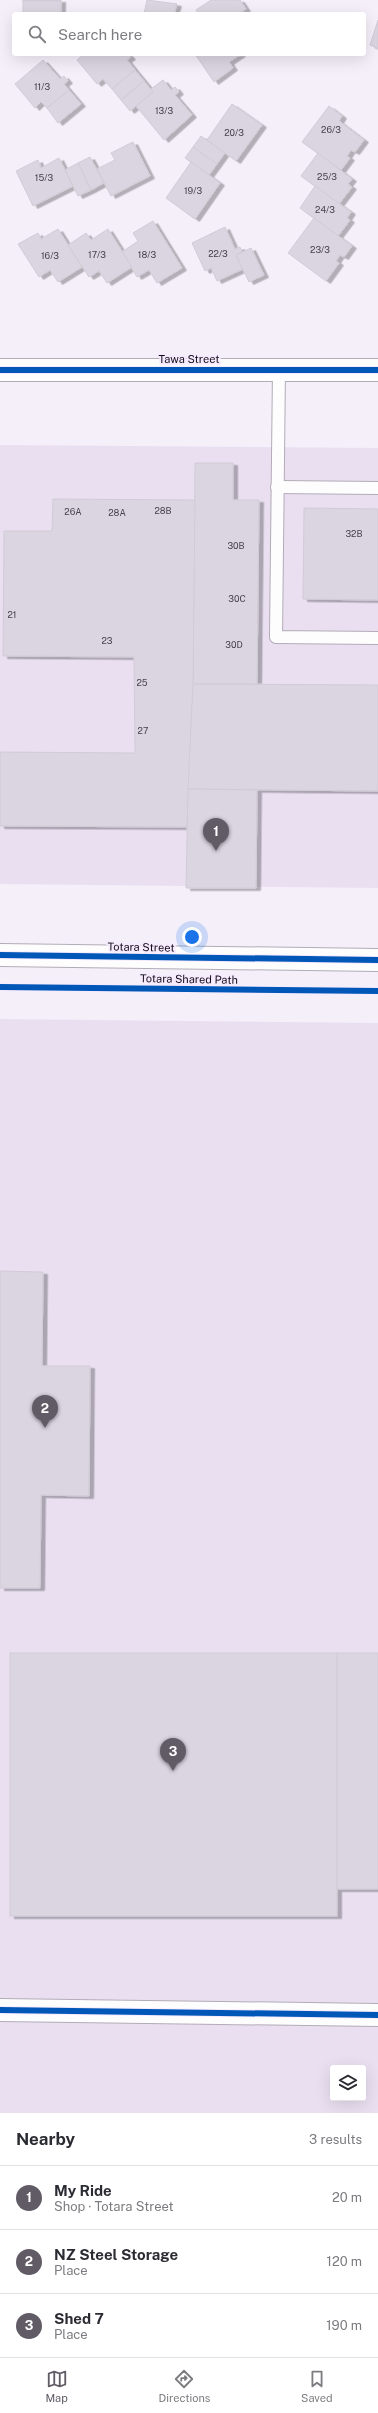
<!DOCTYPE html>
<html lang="en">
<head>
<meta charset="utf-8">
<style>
  body { margin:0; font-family:"Public Sans",sans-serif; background:#f2f2f3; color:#2b2b33 }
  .controls { position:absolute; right:12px; bottom:12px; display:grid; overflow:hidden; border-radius:4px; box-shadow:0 4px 16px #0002 }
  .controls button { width:36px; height:36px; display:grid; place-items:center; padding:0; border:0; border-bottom:1px solid #e1e1e2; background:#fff; color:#2b2b33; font:20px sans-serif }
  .you { position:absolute; left:192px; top:937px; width:14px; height:14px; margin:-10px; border:3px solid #fff; border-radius:50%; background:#1a73e8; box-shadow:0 0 0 6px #1a73e833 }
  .badge { display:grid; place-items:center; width:26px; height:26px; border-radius:50%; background:#615b66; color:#fff; font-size:13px; font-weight:700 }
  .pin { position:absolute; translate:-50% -33px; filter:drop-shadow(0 1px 2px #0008) }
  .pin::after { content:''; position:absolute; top:21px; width:14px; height:12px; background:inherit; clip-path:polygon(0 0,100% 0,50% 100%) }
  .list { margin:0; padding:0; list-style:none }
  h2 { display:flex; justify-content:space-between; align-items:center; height:52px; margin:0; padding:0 16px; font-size:17px }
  h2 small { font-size:13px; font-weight:400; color:#7c7c81 }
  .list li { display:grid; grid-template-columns:26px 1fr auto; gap:12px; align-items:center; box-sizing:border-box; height:64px; padding:0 16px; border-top:1px solid #e1e1e2 }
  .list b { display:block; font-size:15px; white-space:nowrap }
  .list p { margin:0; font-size:13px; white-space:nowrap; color:#7c7c81 }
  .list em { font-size:13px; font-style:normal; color:#7c7c81 }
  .icon { flex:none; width:22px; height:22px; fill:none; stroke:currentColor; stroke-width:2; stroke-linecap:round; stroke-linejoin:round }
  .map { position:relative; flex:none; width:378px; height:2113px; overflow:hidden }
  .search { position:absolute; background:#fff; box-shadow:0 4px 16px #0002; left:12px; right:12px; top:12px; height:44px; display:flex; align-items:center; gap:10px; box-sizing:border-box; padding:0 14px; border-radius:4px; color:#7c7c81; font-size:15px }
  .sheet { height:244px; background:#fff }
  nav { display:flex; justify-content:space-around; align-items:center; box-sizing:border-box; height:56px; border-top:1px solid #e1e1e2; background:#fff; font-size:11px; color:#7c7c81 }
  nav a { display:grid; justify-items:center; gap:2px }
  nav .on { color:#615b66 }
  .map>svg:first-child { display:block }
</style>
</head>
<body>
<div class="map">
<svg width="378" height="2113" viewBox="0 0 378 2113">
  <defs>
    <filter id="shadow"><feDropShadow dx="4.5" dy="2.5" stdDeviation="0" flood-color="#0004"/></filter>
  </defs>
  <rect width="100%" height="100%" fill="#f5effa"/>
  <!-- built -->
  <g fill="#e9dff1" fill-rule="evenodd">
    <path d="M0 445 378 448V888L0 884Z"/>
    <path d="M0 1019 378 1023V2113H0ZM333 2068H363V2098H333Z"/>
  </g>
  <!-- building -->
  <g fill="#dbd5e1" stroke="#d1cbd6" filter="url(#shadow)">
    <rect x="23" y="0" width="38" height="1"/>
    <path d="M147 0 177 4 174 14H144Z"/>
    <path d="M211 0H240L246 9 238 14H199L196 10Z"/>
    <rect x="23" y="1" width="38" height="13"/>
    <path d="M378 20V48L370 45Z"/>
    <path d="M84 54H128L131 57 127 60 135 70 112 89 103 79 97 84 77 60Z"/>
    <path d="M195 54H241L229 62 233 68 214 82Z"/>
    <path d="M43 60 60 79 64 76 68 81 64 84 69 90 47 108 41 102 35 108 15 84Z"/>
    <path d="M135 70 144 81 121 100 112 89Z"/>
    <path d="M163 80 171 90 175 87 179 92 175 95 192 115 164 140 136 106 153 92 151 89Z"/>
    <path d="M144 81 153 92 130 111 121 100Z"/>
    <path d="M69 90 81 104 58 123 47 108Z"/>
    <path d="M232 104 262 125 236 161 207 140Z"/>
    <path d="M329 106 342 116 339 121 364 140 355 152 351 150 347 156 350 158 341 170 302 142Z"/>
    <path d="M201 136 225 153 217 164 193 147Z"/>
    <path d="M133 142 150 176 111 196 97 169 115 160 111 153Z"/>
    <path d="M193 147 217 164 209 175 185 158Z"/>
    <path d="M318 153 352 179 348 184 352 187 339 204 301 176Z"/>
    <path d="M90 157 104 183 91 190 78 163Z"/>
    <path d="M59 158 73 186 33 206 16 171 38 160 41 168Z"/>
    <path d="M191 162 220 183 195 219 166 198Z"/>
    <path d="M78 163 91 190 78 196 65 170Z"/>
    <path d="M315 186 351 212 347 218 350 220 338 236 300 208Z"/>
    <path d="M314 218 352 246 344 257 340 255 336 261 339 263 326 281 288 253Z"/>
    <path d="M153 221 182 268 157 283 149 270 137 277 122 252 138 241 133 233Z"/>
    <path d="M225 227 235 249 240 247 242 252 236 255 243 269 217 281 211 268 205 271 192 243Z"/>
    <path d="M58 229 82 267 58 282 50 270 39 277 18 244 38 233 41 239Z"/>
    <path d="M108 229 132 267 107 283 99 271 89 277 68 245 86 233 91 240Z"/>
    <path d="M251 248 264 275 249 282 236 255Z"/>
    <path d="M195 463H233V500H259L257 684H193Z"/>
    <path d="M53 499 195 500 193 684 187 827 0 826V752L135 753 134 657 3 656 4 531H52Z"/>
    <path d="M304 508 378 509V600L303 599Z"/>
    <path d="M193 684 378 685V791L188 789Z"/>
    <path d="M188 789 257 790 256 888H186Z"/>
    <path d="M0 1271 43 1272 42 1366H90L89 1496 41 1495 40 1588H0Z"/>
    <rect x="10" y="1653" width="327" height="263"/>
    <rect x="337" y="1653" width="41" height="236"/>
  </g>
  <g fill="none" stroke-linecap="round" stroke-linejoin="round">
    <!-- service casing -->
    <g stroke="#b2acb7" stroke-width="14">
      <g id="service">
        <path d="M279 369 276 637 378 638"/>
        <path d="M277 487 378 488"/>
      </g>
    </g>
    <!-- minor casing -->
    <g stroke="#b2acb7" stroke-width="24">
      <g id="minor">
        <path d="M0 370H378"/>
        <path d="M0 2010 378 2015"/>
      </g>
    </g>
    <!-- secondary casing -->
    <g stroke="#b2acb7" stroke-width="24">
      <path id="secondary" d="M0 955 378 960"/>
    </g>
    <!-- service -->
    <use href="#service" stroke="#fefdfe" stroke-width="12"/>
    <!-- minor -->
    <use href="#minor" stroke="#fefdfe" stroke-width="22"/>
    <!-- secondary -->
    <use href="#secondary" stroke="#fefdfe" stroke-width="22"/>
    <!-- cycleway casing -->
    <g stroke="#f6ebfe" stroke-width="8">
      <g id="cycleway">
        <path d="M0 370H378"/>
        <path d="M0 955 378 960"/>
        <path d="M0 987 378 991"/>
        <path d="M0 2010 378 2015"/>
      </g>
    </g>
    <!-- cycleway -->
    <use href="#cycleway" stroke="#0057b8" stroke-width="6"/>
  </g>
  <g text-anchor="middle" stroke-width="4" stroke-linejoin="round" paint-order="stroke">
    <!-- number labels -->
    <g font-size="9" fill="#49424d">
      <text x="42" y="90">11/3</text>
      <text x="164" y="114">13/3</text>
      <text x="331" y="133">26/3</text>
      <text x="234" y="136">20/3</text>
      <text x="327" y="180">25/3</text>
      <text x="44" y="181">15/3</text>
      <text x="193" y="194">19/3</text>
      <text x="325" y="213">24/3</text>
      <text x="320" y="253">23/3</text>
      <text x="218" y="257">22/3</text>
      <text x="97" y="258">17/3</text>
      <text x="147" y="258">18/3</text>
      <text x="50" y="259">16/3</text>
      <text x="163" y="514">28B</text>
      <text x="73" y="515">26A</text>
      <text x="117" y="516">28A</text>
      <text x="354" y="537">32B</text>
      <text x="236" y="549">30B</text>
      <text x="237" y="602">30C</text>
      <text x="12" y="618">21</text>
      <text x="107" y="644">23</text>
      <text x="234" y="648">30D</text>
      <text x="142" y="686">25</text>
      <text x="143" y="734">27</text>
    </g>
    <!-- street labels -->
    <g font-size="11" fill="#120c16" stroke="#f6ebfe">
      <text x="189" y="363">Tawa Street</text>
      <text transform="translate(141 947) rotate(1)" y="4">Totara Street</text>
      <text transform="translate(189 979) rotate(1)" y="4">Totara Shared Path</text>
    </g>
  </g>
</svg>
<div class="controls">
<button><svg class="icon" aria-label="layers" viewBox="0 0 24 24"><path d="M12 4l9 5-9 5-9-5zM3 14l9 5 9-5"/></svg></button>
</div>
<div class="you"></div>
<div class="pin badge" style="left:216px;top:851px">1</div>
<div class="pin badge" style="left:45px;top:1428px">2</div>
<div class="pin badge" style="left:173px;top:1771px">3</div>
<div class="search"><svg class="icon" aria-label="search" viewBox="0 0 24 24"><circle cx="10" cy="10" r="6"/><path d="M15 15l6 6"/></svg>Search here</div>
</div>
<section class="sheet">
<h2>Nearby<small>3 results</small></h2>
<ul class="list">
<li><span class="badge">1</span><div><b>My Ride</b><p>Shop · Totara Street</p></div><em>20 m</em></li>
<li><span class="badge">2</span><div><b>NZ Steel Storage</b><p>Place</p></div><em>120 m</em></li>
<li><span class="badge">3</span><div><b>Shed 7</b><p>Place</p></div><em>190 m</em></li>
</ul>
</section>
<nav>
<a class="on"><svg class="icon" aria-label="map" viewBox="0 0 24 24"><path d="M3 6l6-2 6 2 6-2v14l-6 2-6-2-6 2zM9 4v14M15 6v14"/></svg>Map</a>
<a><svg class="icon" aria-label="directions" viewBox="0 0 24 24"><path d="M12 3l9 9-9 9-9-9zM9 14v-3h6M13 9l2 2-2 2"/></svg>Directions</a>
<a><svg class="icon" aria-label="saved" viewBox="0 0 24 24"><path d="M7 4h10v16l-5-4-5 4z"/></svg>Saved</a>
</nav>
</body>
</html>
